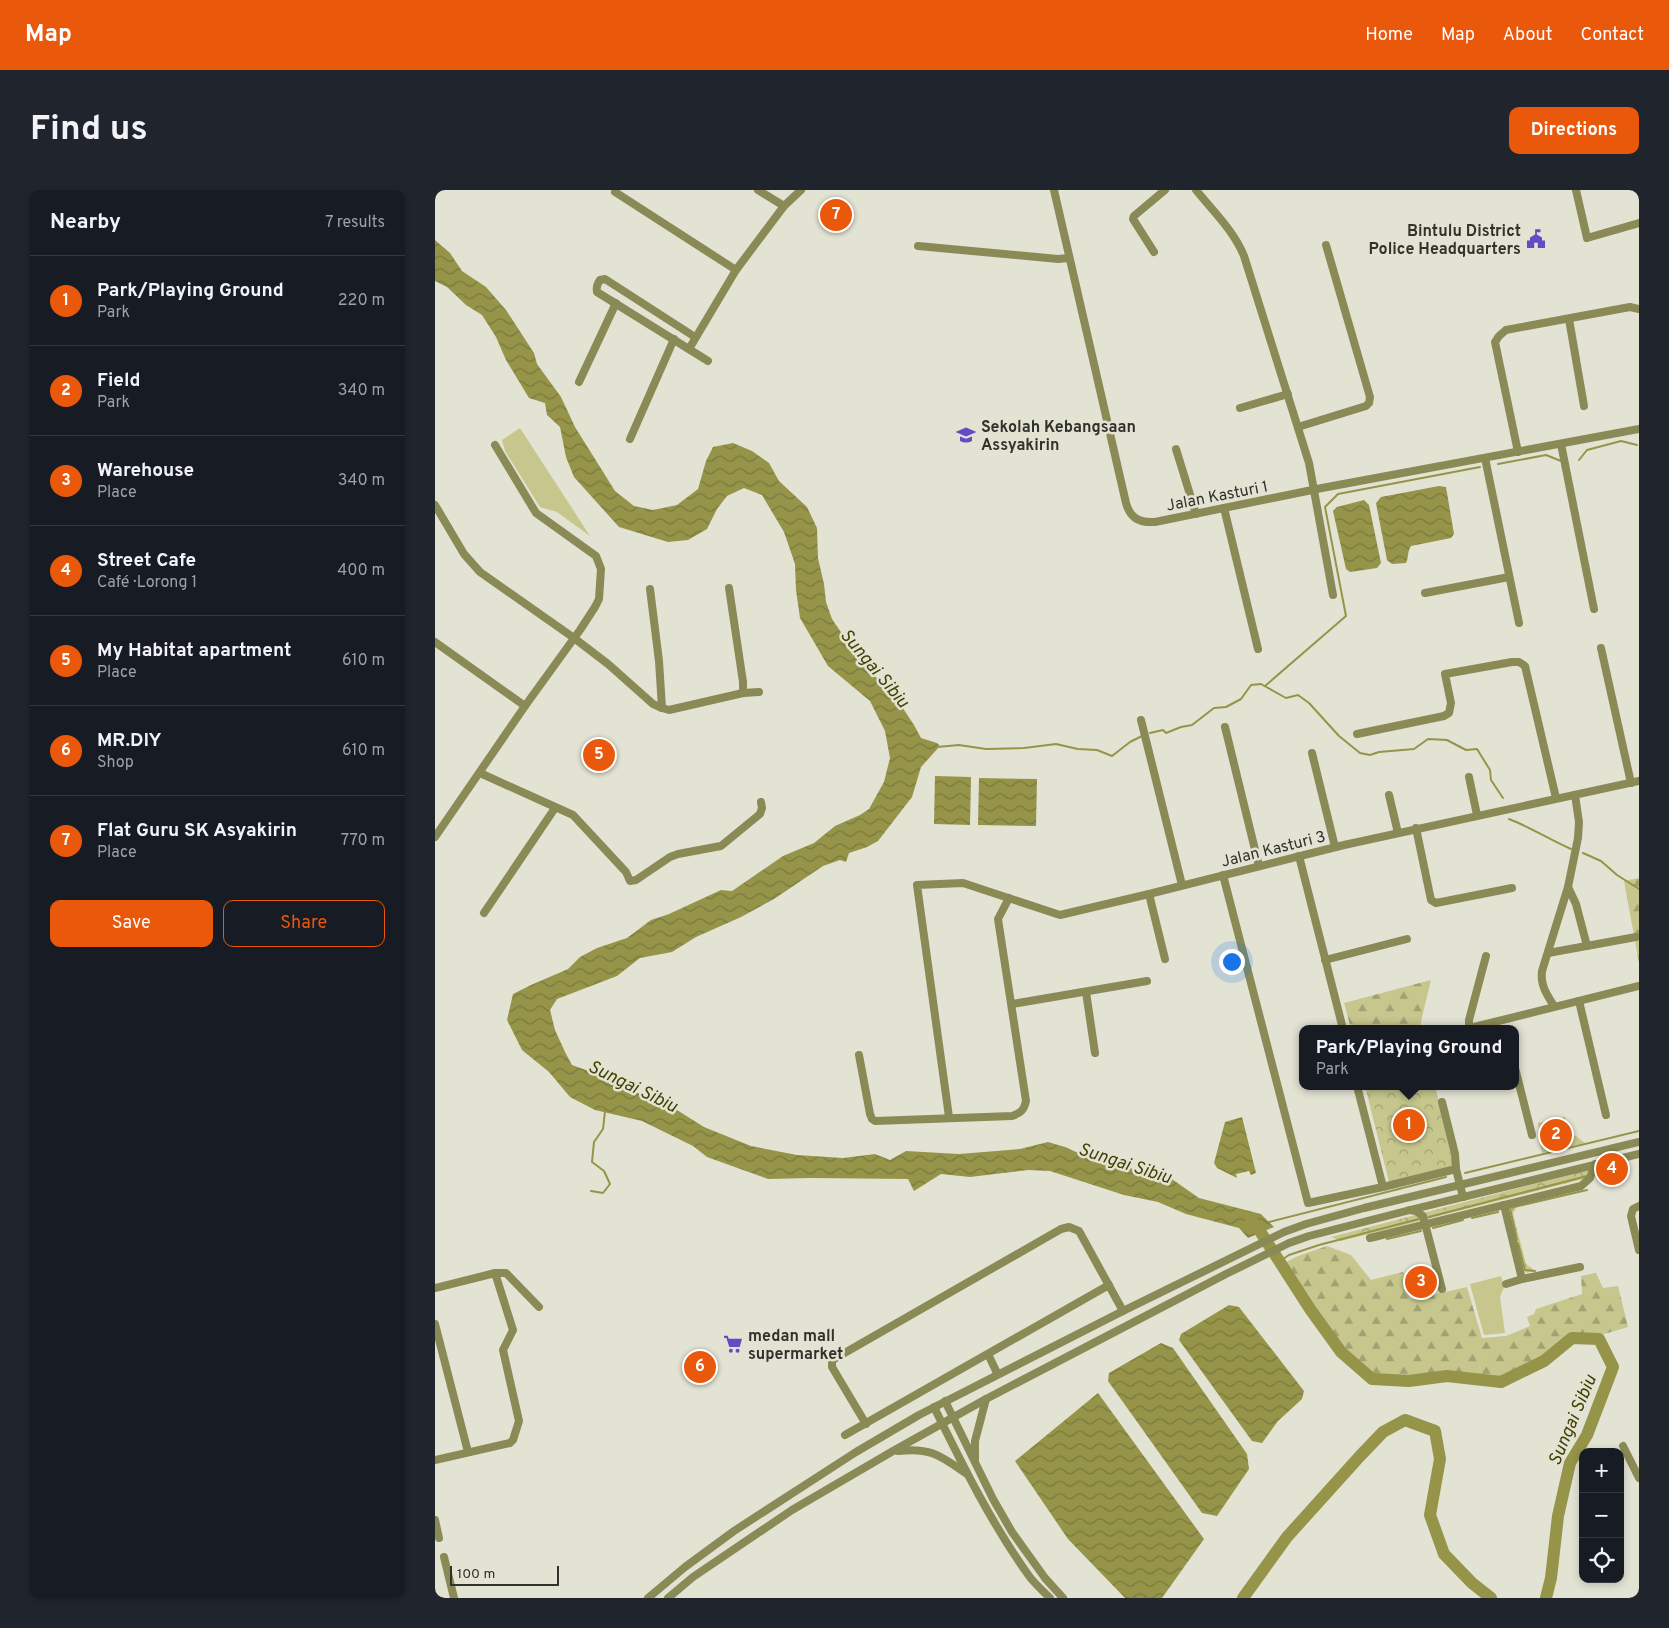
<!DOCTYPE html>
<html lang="en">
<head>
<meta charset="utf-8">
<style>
  body { margin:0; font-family:Overpass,sans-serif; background:#20242c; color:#f1f3f6 }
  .controls { position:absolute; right:15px; bottom:15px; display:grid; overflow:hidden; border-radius:10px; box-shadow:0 2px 8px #0003 }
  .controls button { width:45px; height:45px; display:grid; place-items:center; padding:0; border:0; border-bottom:1px solid #363941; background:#171b24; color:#f1f3f6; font:25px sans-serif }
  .scale { position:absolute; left:15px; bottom:12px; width:109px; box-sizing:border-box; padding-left:5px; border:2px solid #32322c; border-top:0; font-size:14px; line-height:18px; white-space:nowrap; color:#32322c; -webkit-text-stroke:4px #e3e3d4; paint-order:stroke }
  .you { position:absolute; left:796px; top:771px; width:18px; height:18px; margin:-12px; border:4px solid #fff; border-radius:50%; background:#1a73e8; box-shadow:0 0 0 8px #1a73e833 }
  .badge { display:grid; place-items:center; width:32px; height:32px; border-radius:50%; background:#ea580c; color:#fff; font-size:16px; font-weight:700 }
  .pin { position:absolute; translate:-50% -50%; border:2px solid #fff; box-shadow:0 1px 5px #0006 }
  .popup { position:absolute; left:864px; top:835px; width:220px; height:65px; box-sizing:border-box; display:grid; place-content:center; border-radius:10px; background:#171b24; filter:drop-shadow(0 1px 4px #0005); font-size:16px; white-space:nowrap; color:#9ea1a6 }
  .popup b { font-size:19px; color:#f1f3f6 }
  .popup::after { content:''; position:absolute; left:50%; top:100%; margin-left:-10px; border:10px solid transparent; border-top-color:#171b24 }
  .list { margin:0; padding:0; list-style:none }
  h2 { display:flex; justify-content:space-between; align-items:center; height:65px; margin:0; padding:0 20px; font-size:21px }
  h2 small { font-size:16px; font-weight:400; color:#9ea1a6 }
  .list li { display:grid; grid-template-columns:32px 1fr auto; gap:15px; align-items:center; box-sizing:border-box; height:90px; padding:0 20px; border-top:1px solid #363941 }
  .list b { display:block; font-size:19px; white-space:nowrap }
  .list p { margin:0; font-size:16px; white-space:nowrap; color:#9ea1a6 }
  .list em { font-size:16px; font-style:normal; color:#9ea1a6 }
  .actions { display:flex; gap:10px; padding:15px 20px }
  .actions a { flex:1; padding:11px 0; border:1px solid #ea580c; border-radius:10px; text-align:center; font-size:18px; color:#ea580c }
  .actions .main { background:#ea580c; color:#fff }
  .icon { flex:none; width:28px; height:28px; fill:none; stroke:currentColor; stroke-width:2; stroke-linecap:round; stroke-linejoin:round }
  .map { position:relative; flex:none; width:1204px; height:1408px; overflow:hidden; border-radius:10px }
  header { display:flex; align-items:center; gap:30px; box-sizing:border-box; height:70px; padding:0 25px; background:#ea580c; color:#fff }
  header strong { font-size:24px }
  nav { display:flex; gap:28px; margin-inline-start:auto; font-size:18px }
  .intro { display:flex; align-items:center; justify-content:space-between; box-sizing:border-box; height:120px; padding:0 30px }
  h1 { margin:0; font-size:35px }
  .button { padding:12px 22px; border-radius:10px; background:#ea580c; color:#fff; font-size:18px; font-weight:700 }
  main { display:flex; gap:30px; padding:0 30px }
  aside { flex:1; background:#171b24; border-radius:10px; box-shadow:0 2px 8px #0003 }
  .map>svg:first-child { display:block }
</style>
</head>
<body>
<header>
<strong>Map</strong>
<nav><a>Home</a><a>Map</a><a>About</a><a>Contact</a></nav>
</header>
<div class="intro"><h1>Find us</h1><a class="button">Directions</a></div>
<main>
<aside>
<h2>Nearby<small>7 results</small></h2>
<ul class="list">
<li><span class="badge">1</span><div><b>Park/Playing Ground</b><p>Park</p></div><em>220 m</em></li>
<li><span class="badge">2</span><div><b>Field</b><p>Park</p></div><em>340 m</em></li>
<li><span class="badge">3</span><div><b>Warehouse</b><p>Place</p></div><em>340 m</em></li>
<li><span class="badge">4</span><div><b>Street Cafe</b><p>Café · Lorong 1</p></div><em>400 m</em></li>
<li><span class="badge">5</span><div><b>My Habitat apartment</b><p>Place</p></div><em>610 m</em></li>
<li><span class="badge">6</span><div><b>MR.DIY</b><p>Shop</p></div><em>610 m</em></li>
<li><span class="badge">7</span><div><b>Flat Guru SK Asyakirin</b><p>Place</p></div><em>770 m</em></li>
</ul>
<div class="actions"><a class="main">Save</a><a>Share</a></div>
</aside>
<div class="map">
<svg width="1204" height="1408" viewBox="0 0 1204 1408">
  <defs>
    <pattern id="forest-firs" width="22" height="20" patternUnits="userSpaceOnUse" patternTransform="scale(1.25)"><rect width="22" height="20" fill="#c6c68d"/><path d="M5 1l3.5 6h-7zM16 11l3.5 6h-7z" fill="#a1a173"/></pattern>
    <pattern id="park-crowns" width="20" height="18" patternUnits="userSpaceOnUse" patternTransform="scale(1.25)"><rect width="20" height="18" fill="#c6c68d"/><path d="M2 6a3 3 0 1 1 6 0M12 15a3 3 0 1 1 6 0" fill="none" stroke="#a1a173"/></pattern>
    <pattern id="water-waves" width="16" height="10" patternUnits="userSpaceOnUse" patternTransform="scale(1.25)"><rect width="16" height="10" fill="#959449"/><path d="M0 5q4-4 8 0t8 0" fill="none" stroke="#7a793d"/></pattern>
  </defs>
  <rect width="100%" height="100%" fill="#e3e3d4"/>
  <!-- green -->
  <g fill="#c6c68d">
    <path d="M85 238 155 346 122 322 105 317 70 261 67 250Z"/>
    <path d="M1066 1086 1069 1097 1065 1107 1070 1143 1049 1145 1035 1094Z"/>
  </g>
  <!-- forest -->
  <g fill="url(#forest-firs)">
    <path d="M1204 688V773L1189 691Z"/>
    <path d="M996 790 987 827 985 839H916L909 813Z"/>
    <path d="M892 1056 916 1065 936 1090 968 1082 975 1108 979 1109 1032 1097 1047 1148 1071 1146 1095 1136 1092 1127 1099 1124 1101 1119 1147 1104 1146 1086 1161 1083 1168 1098 1183 1096 1193 1137 1166 1145 1135 1146 1108 1167 1066 1189 1015 1183 975 1188 939 1184 911 1161 849 1073 863 1066Z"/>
  </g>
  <!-- park -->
  <g fill="url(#park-crowns)">
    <path d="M930 896H1000L1019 977 954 992Z"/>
    <path d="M1130 927 1133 940 1137 945 1141 946 1150 953 1107 963 1103 946 1105 942 1103 933Z"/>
    <path d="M1156 979V987L906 1051 896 1047Z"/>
    <path d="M1082 1016 1078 1024 1091 1074 1098 1079V1081L1092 1083 1089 1081 1075 1022 1077 1018Z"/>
  </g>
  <!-- water -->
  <g fill="url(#water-waves)">
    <path d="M0 50 15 63 27 81 51 97 71 120 99 163 102 174 126 207 140 237 180 301 199 316 218 320 242 315 263 299 271 271 278 257 298 253 317 261 334 273 344 291 372 317 382 338 383 368 389 394 391 412 397 429 431 479 456 500 479 535 486 548 502 553 505 556 486 577 477 607 443 651 432 657 414 663 411 672 405 670 388 676 339 709 306 727 261 747 237 762 205 768 182 786 122 809 115 820 120 840 130 862 137 875 162 884 185 897 206 904 222 914 242 920 269 937 316 956 362 965 408 968 440 964 455 970 471 961 524 964 585 959 613 952 630 957 659 970 734 987 764 1008 826 1024 839 1037 813 1048 804 1038 751 1024 723 1012 689 1005 615 981 593 980 535 987 506 984 479 1001 473 989 376 988 333 989 272 967 258 956 207 931 160 920 135 907 114 882 87 860 72 830 78 804 96 795 133 779 145 767 162 758 192 748 216 730 234 724 286 700 297 701 348 666 379 653 400 636 425 625 434 619 449 592 455 568 450 541 435 511 393 476 365 428 361 400 360 374 349 342 327 305 309 298 292 306 282 319 272 339 253 350 233 352 184 337 139 287 131 267 125 237 112 225 110 213 94 208 71 170 61 147 47 125 31 115 12 97 0 91Z"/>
    <path d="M1004 296 1011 297 1019 344 1016 348 976 356C972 362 974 367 971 373L957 374 952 370 941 313 946 307Z"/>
    <path d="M929 310 934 315 946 373 942 378 915 382 911 379 898 321 902 317Z"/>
    <path d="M500 586 536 587 535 635 499 634Z"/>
    <path d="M544 588 602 589 601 636 543 635Z"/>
    <path d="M807 927 821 983 816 985 814 981 801 984 802 988 782 978 779 973 790 932Z"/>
    <path d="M794 1115 804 1117 869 1201 867 1209 843 1231 827 1253 817 1251 744 1150 746 1144Z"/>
    <path d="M726 1153 738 1158 812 1264 814 1279 782 1326 767 1323 673 1191 674 1183Z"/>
    <path d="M663 1203 769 1349 727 1408H690L633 1349 580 1271Z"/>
  </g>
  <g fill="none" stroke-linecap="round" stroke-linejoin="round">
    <!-- stream -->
    <g stroke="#959449" stroke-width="2">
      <path d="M1144 270 1152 260 1186 251 1202 255"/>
      <path d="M1063 274 1111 265 1126 271"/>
      <path d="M830 496 911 426 890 317 903 304 1045 277"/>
      <path d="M715 543 728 540 731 543 746 537 757 535 779 518 791 517 806 509 816 495 826 494 851 508 863 505 874 513 904 546 925 563 935 565 944 562 979 559 993 549 1012 550 1031 560 1042 559 1055 580 1056 590 1068 608"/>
      <path d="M502 557 524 555 551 559 589 558 621 554 643 559 662 560 677 566 695 552 707 546"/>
      <path d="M1074 629C1095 637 1115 650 1136 659"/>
      <path d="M1148 663 1166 671 1182 685 1204 699"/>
      <path d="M1030 983 1204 941"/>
      <path d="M156 1001 168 1003 175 994 169 981 157 972 159 952 168 939 170 921"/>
      <path d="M994 1027 1152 986"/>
      <path d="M1037 1028 1063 1022"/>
      <path d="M834 1032 1011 987"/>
      <path d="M998 1038 1028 1030"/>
      <path d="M952 1049 986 1041"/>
      <path d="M1082 1050 1075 1018 1152 1000"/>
      <path d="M1083 1053 1090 1080 1100 1081"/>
      <path d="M845 1071 854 1065 884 1055 984 1029"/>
    </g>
    <!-- river -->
    <g stroke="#959449" stroke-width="12">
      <path d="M815 1033 821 1035 875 1119 906 1162 937 1189 974 1191 1012 1186 1066 1192 1109 1171 1137 1148 1164 1149 1178 1177 1152 1245 1135 1273 1123 1326 1116 1388 1111 1408"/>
      <path d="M808 1408 852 1347 925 1266 948 1242 970 1230 1000 1241 1005 1269 995 1325 1009 1364 1037 1393 1056 1408"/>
    </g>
    <!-- minor -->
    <g stroke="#8a8a57" stroke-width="8">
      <path d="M323 0 349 16"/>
      <path d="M619 0 691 313C695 328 704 333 720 332L887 298 1204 239"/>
      <path d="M761 0C778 21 799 41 809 66L874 273 898 405"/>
      <path d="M1141 0 1152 48 1204 33"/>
      <path d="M180 2 301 80"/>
      <path d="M483 56 623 69 634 68"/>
      <path d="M719 62 698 29 699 26 730 0"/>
      <path d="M1134 129 1149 216"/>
      <path d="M260 147 170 89 165 90C162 94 161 97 162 102L273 171"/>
      <path d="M254 159 301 80 349 16 366 0"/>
      <path d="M144 192 181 113"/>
      <path d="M805 218 853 204"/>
      <path d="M863 237 931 216 934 213 935 207 891 55"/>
      <path d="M195 249 239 149"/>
      <path d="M1126 254 1159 419"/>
      <path d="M741 259 761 324"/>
      <path d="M1083 262 1060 152 1064 146 1071 140 1195 117 1204 119"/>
      <path d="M1050 268 1084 433"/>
      <path d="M0 315 29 364 45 382 139 448 173 474 218 514 227 518 234 520 308 503 324 502"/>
      <path d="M789 318 823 459"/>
      <path d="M294 398 308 492V503"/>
      <path d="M215 399 224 471 227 518"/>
      <path d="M990 403 1074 387"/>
      <path d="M0 452 90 516"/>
      <path d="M1166 458 1196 593"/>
      <path d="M706 530 747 695"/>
      <path d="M790 537 824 676"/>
      <path d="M922 544 1009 526 1014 523 1016 513 1010 484 1077 472H1084L1090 476 1121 608"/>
      <path d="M877 563 900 657"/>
      <path d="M45 583 138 625 191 682 195 691 201 690 235 667 243 664 286 656 325 624 327 618 326 612"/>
      <path d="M1034 587 1042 625"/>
      <path d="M954 605 963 643"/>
      <path d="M981 638 996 710 1001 713 1077 698"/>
      <path d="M0 647 90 516 145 440 160 417 164 409 166 379 161 366 101 323 60 255"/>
      <path d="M864 666 908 839"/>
      <path d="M788 685 873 1013 948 997 1021 979 1020 964 1007 912"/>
      <path d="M1133 697 1141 714 1152 756"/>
      <path d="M714 704 730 769"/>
      <path d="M49 723 120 618"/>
      <path d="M1113 763 1201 747"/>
      <path d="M890 770 972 749"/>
      <path d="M651 802 660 863"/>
      <path d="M1144 811 1171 925"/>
      <path d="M577 814 712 791"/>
      <path d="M1119 816C1112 805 1105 795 1107 781L1133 697 1143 648 1144 632 1140 605"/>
      <path d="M1034 838V830L1051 766"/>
      <path d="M1031 839 1204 796"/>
      <path d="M424 865 435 924 437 929 440 931 577 926C586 923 589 920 591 911L563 729 574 708"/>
      <path d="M1080 878 1097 945"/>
      <path d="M922 896 948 997"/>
      <path d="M514 927 482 695 528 693 625 725 714 704 909 655 1204 591"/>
      <path d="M1021 979 1028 1007"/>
      <path d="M1069 1015 1087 1089"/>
      <path d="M1204 1016 1198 1019 1196 1026 1204 1060"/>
      <path d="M975 1020 981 1021 988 1026 1007 1099"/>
      <path d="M935 1048 1146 996 1155 988 1160 974"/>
      <path d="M1071 1094 1087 1089 1145 1077"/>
      <path d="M0 1098 60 1083H71L104 1117"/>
      <path d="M0 1134 33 1262"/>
      <path d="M553 1164 562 1183"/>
      <path d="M510 1211 558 1309 577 1342 610 1388 628 1408"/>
      <path d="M499 1217C527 1274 556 1333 594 1386 600 1394 608 1401 615 1408"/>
      <path d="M431 1234 397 1177V1172L399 1169 626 1039 634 1037 644 1041 688 1121"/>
      <path d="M410 1245 674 1095"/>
      <path d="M1188 1256 1204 1288"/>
      <path d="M463 1261C496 1257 506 1266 532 1284"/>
      <path d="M0 1270 75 1253 78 1250 84 1231 68 1160 78 1140 60 1083"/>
      <path d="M540 1271V1251L551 1209"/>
      <path d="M0 1330 4 1348"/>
      <path d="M9 1367 19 1408"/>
      <path d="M213 1408 250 1377 299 1341 421 1262 484 1225 688 1121 849 1042 871 1034 929 1018 1204 952"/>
      <path d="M233 1408 258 1387 357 1320 458 1261 551 1209 791 1084 854 1053 874 1046 975 1020 1204 964"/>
    </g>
  </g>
  <!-- icons -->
  <defs>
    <g id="civic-bare" transform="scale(1.5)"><path d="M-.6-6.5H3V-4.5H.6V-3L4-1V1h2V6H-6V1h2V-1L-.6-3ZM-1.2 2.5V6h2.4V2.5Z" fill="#644ac3" stroke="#e3e3d4" stroke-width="2.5" paint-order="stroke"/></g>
    <g id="school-bare" transform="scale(1.5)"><path d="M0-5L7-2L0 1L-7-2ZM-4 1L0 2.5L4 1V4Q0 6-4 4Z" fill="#644ac3" stroke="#e3e3d4" stroke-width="2.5" paint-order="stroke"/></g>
    <g id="supermarket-bare" transform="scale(1.5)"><path d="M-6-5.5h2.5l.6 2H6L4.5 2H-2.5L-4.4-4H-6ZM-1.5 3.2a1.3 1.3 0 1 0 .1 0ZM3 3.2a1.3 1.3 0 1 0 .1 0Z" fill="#644ac3" stroke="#e3e3d4" stroke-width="2.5" paint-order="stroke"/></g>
  </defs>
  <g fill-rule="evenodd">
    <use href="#civic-bare" x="1101" y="49"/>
    <use href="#school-bare" x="531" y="245"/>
    <use href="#supermarket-bare" x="298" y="1154"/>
  </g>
  <g text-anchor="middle" stroke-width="5" stroke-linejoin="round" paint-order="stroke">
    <!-- poi labels -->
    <g font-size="16" font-weight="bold" fill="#32322c" stroke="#e3e3d4" text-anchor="start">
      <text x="1086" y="46" text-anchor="end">Bintulu District<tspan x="1086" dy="18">Police Headquarters</tspan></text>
      <text x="546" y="242">Sekolah Kebangsaan<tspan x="546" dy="18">Assyakirin</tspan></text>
      <text x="313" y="1151">medan mall<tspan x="313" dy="18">supermarket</tspan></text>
    </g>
    <!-- street labels -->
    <g font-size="16" fill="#32322c" stroke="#e3e3d4">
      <text transform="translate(782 305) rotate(-11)" y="6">Jalan Kasturi 1</text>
      <text transform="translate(838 658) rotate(-14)" y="6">Jalan Kasturi 3</text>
    </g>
    <!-- water labels -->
    <g font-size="18" font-style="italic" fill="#424002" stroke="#e3e3d4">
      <text transform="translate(440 478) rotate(50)" y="6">Sungai Sibiu</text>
      <text transform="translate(198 896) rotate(26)" y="6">Sungai Sibiu</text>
      <text transform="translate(690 973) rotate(18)" y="6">Sungai Sibiu</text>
      <text transform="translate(1137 1230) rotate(-67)" y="6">Sungai Sibiu</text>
    </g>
  </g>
</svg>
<div class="controls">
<button>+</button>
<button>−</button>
<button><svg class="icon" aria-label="locate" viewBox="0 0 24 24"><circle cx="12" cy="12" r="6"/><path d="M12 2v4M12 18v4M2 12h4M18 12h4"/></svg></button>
</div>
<div class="scale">100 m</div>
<div class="you"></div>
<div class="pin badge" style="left:974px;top:935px">1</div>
<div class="popup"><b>Park/Playing Ground</b>Park</div>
<div class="pin badge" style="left:1121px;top:945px">2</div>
<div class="pin badge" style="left:986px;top:1092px">3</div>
<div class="pin badge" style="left:1177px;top:979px">4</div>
<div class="pin badge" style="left:164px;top:565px">5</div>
<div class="pin badge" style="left:265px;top:1177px">6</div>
<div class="pin badge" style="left:401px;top:25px">7</div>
</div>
</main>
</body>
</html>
